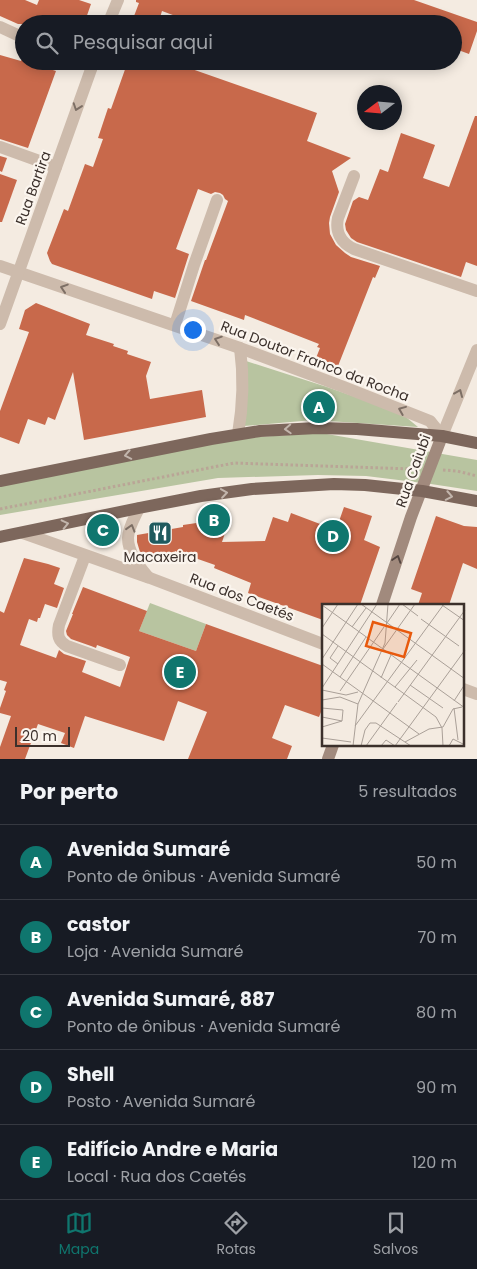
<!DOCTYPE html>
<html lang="pt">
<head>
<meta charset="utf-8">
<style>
  body { margin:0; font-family:Poppins,sans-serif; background:#242831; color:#f1f3f6 }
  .compass { position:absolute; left:357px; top:85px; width:45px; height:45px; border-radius:50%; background:#171b24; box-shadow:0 2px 12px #0003; rotate:254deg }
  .scale { position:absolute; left:15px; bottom:12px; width:55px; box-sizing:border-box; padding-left:5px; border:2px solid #3b302b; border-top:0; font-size:14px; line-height:18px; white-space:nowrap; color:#3b302b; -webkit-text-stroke:4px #fbf5ee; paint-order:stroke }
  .you { position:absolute; left:192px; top:329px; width:18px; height:18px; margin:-12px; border:4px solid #fff; border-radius:50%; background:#1a73e8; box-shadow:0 0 0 8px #1a73e833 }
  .badge { display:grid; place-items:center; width:32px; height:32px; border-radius:50%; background:#0f766e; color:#fff; font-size:16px; font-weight:700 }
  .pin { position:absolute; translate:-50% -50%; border:2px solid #fff; box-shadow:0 1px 5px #0006 }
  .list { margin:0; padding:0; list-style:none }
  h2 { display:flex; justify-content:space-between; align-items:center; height:65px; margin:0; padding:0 20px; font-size:21px }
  h2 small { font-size:16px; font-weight:400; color:#9ea1a6 }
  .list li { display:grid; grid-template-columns:32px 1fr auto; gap:15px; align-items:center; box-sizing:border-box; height:75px; padding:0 20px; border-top:1px solid #363941 }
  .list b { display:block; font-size:19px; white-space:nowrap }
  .list p { margin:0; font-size:16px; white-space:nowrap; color:#9ea1a6 }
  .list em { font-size:16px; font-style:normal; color:#9ea1a6 }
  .icon { flex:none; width:28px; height:28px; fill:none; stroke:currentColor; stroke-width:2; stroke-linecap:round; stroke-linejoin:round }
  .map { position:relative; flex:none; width:477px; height:759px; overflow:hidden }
  .search { position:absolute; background:#171b24; box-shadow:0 2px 12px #0003; left:15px; right:15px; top:15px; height:55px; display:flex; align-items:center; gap:12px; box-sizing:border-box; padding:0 18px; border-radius:28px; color:#9ea1a6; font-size:19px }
  .sheet { height:440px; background:#171b24 }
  nav { display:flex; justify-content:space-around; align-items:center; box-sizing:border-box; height:70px; border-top:1px solid #363941; background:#171b24; font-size:14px; color:#9ea1a6 }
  nav a { display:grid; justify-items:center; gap:2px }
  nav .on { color:#0f766e }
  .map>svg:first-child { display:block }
</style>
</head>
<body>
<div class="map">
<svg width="477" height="759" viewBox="0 0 477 759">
  <rect width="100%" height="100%" fill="#f4ebe1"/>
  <!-- green -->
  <g fill="#b8c4a0">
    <path d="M246 361 327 387 401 413 418 427 313 420 244 426Z"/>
    <path d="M321 433 477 460V491L431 484 366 476 318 475 218 478 0 515V483L242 438Z"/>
    <path d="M150 603 206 624 196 651 139 631Z"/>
  </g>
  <!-- building -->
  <g fill="#c8694b">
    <path d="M0 0H25L37 5 39 0H79L91 4 84 24H18L0 16Z"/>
    <path d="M136 0H414L477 22V31L469 54 453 48V24H197L162 11 158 24H131L139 3 136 2Z"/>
    <path d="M0 55 21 61V60L56 71 28 148 0 139Z"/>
    <path d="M128 61H169L317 113 307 141 351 158 332 171 339 192 330 217 329 223 330 234 336 245 345 253 351 257 380 266 375 278 373 277 338 366 316 358 320 348 317 347 319 344 245 315 244 320 191 301 205 260H206L228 201 225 199 223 195 220 193 215 192 211 194 198 189 176 249 189 254 175 298 154 291 152 299 52 264 50 261 47 253 64 209 68 211 85 164 93 167 103 139 98 138 108 108 111 109Z"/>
    <path d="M475 116H477V266L466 262 461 277 357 242 351 238 346 230 345 224 353 201 359 197 368 200 380 169 388 172 401 133 435 145 423 178 449 187Z"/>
    <path d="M0 156 7 158 2 172 0 171Z"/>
    <path d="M0 174 17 180 2 222H0Z"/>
    <path d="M36 303 90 324 86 335 114 344 113 346 128 351 127 354 151 362 146 376 150 399 202 390 206 417 84 440 73 372 55 420 48 417 45 425 28 419 19 444 0 437V411L29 332 19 329 25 310Z"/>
    <path d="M344 507 372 516 364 540 380 547 360 605H323V620L248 593 251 583 214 568 215 565 175 551 172 560 158 554 156 558 140 552 137 542V535L183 527V525L230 518 222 542 265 541 273 517 288 522 291 513 336 530Z"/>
    <path d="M436 516 464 526 477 527V569L463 563 449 605H418L422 593 411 589Z"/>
    <path d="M24 558 48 564 60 568 54 584 64 588 57 608 45 604 40 618H38L37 622 29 619 20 645 56 658 59 650 64 654 86 661 82 672 120 687 130 657 97 645 96 648 91 646 71 639 67 635 66 631 73 614H72L83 587 147 611 139 631 196 651 206 624 323 666V707L319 717 285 705 272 738 292 746 287 759H188L207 712 178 701 164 741 85 716 74 748 61 743 65 733 38 724 25 759H0V747L11 716 0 713V708L6 691 4 690 7 682 0 680V611L4 613Z"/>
  </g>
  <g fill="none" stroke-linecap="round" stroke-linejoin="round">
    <!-- path -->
    <g stroke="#b9a596" stroke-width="3" stroke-dasharray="2.5 2.5" stroke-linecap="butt">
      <path d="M443 470 457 471 477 476"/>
      <path d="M0 509 234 463 414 469"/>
    </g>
    <!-- minor -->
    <g stroke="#cdbbac" stroke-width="12">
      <path d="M108 24 118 0"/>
      <path d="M0 27 24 38"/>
      <path d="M79 61 92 67"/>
      <path d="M0 147 56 167"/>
      <path d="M354 176 338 218C335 232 341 243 354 249L477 291"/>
      <path d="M0 266 240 348 344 387 430 421 442 436"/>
      <path d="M0 324 94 61"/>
      <path d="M175 325 194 265 217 200"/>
      <path d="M238 434C243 405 244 377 240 348"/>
      <path d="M442 436 477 350"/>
      <path d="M139 508C135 517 128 528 128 538 128 553 139 566 148 577"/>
      <path d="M23 533 150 578 323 644"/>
      <path d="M85 556 59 625C57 635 58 641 67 646L120 665"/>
      <path d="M463 689 477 694"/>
    </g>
    <!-- secondary -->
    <g stroke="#a18a7d" stroke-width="12">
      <path d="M382 605 411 517 442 436"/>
      <path d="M328 759 333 745"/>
    </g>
    <!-- primary -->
    <g stroke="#7d675c" stroke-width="12">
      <path d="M0 481 211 439 260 431 317 428 357 429 442 436 477 443"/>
      <path d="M0 537 139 508 201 496 252 489 334 484 365 485 422 491 477 501"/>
    </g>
  </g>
  <!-- one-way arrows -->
  <defs><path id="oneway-chevron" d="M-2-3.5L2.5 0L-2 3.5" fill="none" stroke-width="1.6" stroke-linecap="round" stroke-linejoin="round" transform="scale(1.25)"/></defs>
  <g stroke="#7d6f65">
    <use href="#oneway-chevron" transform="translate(77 107) rotate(109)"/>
    <use href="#oneway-chevron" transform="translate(64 288) rotate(-162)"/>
    <use href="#oneway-chevron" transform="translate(218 340) rotate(-161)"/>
    <use href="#oneway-chevron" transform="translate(459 393) rotate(-67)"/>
    <use href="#oneway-chevron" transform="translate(402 410) rotate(-158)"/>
    <use href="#oneway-chevron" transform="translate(131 528) rotate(-73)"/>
  </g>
  <g stroke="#c2b5ac">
    <use href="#oneway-chevron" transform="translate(288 429) rotate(177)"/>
    <use href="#oneway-chevron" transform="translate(128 455) rotate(169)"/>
    <use href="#oneway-chevron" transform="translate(224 493) rotate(-8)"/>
    <use href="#oneway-chevron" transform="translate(449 496) rotate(11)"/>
    <use href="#oneway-chevron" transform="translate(65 524) rotate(-13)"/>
  </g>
  <use stroke="#544640" href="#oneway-chevron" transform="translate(397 559) rotate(-72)"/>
  <!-- icons -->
  <defs>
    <g id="restaurant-square" transform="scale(1.25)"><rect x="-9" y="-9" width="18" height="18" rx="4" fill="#1f5a5e" stroke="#fbf5ee"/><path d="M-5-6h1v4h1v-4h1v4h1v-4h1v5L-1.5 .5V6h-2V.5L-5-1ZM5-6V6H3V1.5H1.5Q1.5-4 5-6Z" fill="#fff"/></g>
  </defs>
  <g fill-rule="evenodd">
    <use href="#restaurant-square" x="160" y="533"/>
  </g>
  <g text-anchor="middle" stroke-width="4.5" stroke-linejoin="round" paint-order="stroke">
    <!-- street labels -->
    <g font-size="14" fill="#3b302b" stroke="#fbf5ee">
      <text transform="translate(33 188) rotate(-70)" y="5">Rua Bartira</text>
      <text transform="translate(315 361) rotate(21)" y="5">Rua Doutor Franco da Rocha</text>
      <text transform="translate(413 471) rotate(-70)" y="5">Rua Caiubi</text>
      <text transform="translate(242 597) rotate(21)" y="5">Rua dos Caetés</text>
    </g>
    <!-- poi labels -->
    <g font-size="14" fill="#3b302b" stroke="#fbf5ee">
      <text x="160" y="562">Macaxeira</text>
    </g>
  </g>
  <!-- overview -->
  <g transform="translate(322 604)">
    <rect width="142" height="142" fill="#f4ebe1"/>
    <path fill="none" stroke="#aaa098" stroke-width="1" d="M39 0 143 75M80 0 96 12M93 0 61 45 143 104M0 1 61 45M120 1 143 17M99 15 137 42M65 19 78 0M30 23 44 4M0 24 16 0M0 30 114 113 120 124 121 142M16 42 8 54 16 60M0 55 36 0M0 60 97 130M18 73 44 33M59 74 69 51M88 81 121 104M73 83 95 56M0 84 55 0M0 86 24 91 36 88M18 87 62 23M0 96 18 93 36 100M132 97 143 80M76 98 143 6M0 104 21 106 20 117M132 104 136 136M0 113 20 117M54 119 89 142M33 122 122 0M0 123 20 117M0 134 29 138M83 138 107 125 121 123 131 105 140 103M31 142 36 100 63 39 66 0M39 142 43 126 48 119H54M44 142 75 99M59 142 64 136 73 142M73 142 143 46M127 142 131 135 143 141"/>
    <path fill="#e8590c" fill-opacity="0.15" stroke="#e8590c" stroke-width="2.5" d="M51 18 89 29 82 53 44 42Z"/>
    <rect width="142" height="142" fill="none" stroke="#3b302b" stroke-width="2.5"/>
  </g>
</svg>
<svg class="compass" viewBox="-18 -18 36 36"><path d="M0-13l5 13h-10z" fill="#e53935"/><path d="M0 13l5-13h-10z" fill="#9ea1a6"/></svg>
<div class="scale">20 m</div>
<div class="you"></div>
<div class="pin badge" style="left:319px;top:407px">A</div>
<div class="pin badge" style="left:214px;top:520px">B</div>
<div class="pin badge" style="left:103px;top:530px">C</div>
<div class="pin badge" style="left:333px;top:536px">D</div>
<div class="pin badge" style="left:180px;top:672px">E</div>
<div class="search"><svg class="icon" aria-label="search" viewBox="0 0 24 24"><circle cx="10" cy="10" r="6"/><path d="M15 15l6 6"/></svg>Pesquisar aqui</div>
</div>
<section class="sheet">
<h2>Por perto<small>5 resultados</small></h2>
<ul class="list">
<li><span class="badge">A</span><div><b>Avenida Sumaré</b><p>Ponto de ônibus · Avenida Sumaré</p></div><em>50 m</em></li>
<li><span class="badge">B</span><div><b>castor</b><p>Loja · Avenida Sumaré</p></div><em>70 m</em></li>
<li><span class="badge">C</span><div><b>Avenida Sumaré, 887</b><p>Ponto de ônibus · Avenida Sumaré</p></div><em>80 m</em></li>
<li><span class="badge">D</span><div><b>Shell</b><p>Posto · Avenida Sumaré</p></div><em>90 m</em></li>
<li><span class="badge">E</span><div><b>Edifício Andre e Maria</b><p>Local · Rua dos Caetés</p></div><em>120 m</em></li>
</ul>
</section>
<nav>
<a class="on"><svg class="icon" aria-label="map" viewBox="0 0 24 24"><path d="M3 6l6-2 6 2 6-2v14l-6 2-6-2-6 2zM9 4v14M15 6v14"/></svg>Mapa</a>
<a><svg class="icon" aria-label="directions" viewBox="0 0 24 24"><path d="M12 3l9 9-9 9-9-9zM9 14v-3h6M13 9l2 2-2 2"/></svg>Rotas</a>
<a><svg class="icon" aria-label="saved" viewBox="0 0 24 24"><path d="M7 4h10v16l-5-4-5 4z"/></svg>Salvos</a>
</nav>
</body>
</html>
